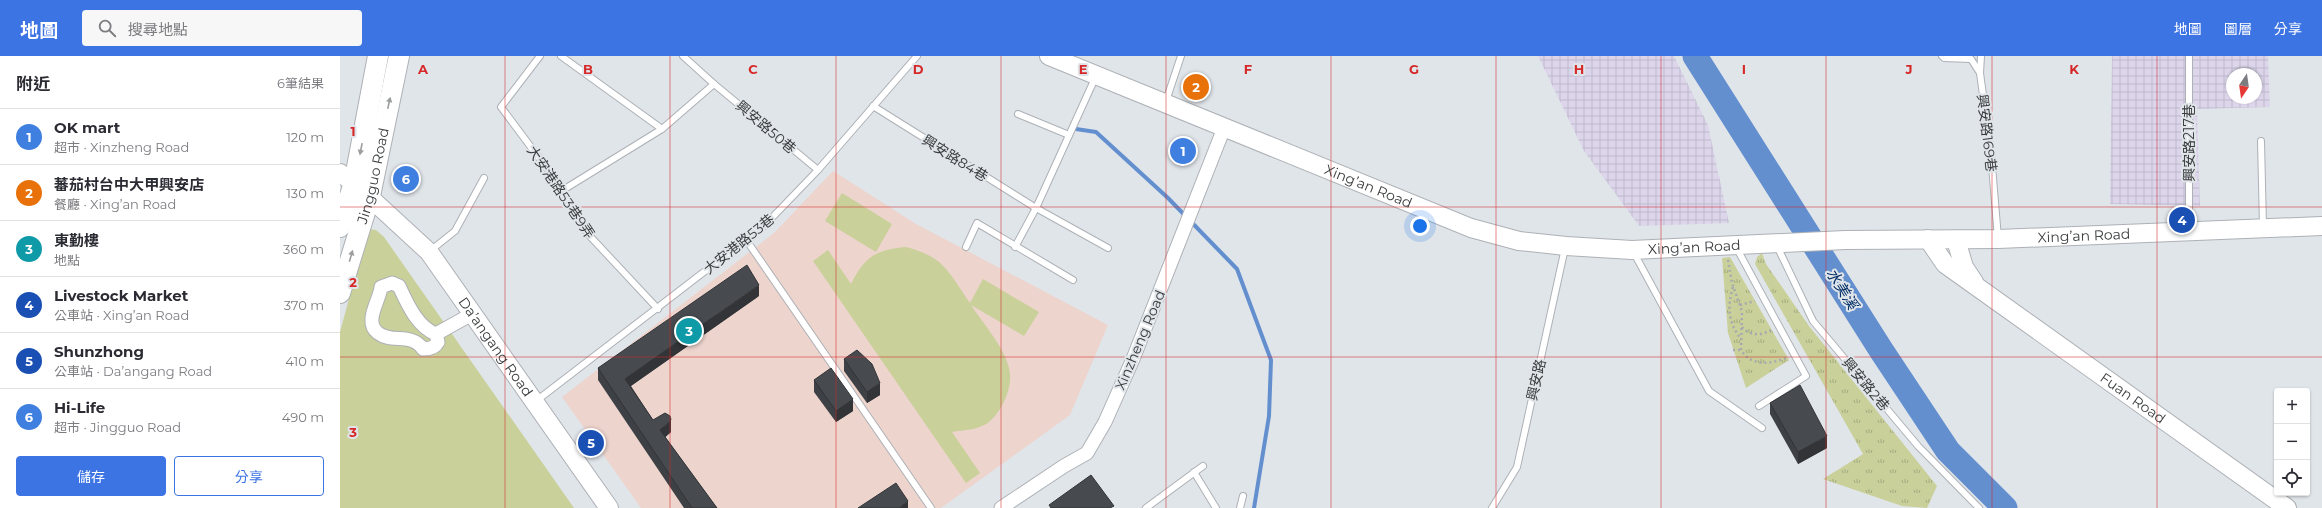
<!DOCTYPE html>
<html lang="zh-TW">
<head>
<meta charset="utf-8">
<style>
  body { margin:0; font-family:Montserrat,"Noto Sans TC",sans-serif; background:#f7f7f7; color:#2b2b33 }
  .controls { position:absolute; right:12px; bottom:12px; display:grid; overflow:hidden; border-radius:4px; box-shadow:0 1px 3px #0004 }
  .controls button { width:36px; height:36px; display:grid; place-items:center; padding:0; border:0; border-bottom:1px solid #e1e1e2; background:#fff; color:#2b2b33; font:20px sans-serif }
  .compass { position:absolute; left:1886px; top:12px; width:36px; height:36px; border-radius:50%; background:#fff; box-shadow:0 1px 3px #0004; rotate:193deg }
  .you { position:absolute; left:1080px; top:170px; width:14px; height:14px; margin:-10px; border:3px solid #fff; border-radius:50%; background:#1a73e8; box-shadow:0 0 0 6px #1a73e833 }
  .badge { display:grid; place-items:center; width:26px; height:26px; border-radius:50%; background:#3d74e4; color:#fff; font-size:13px; font-weight:700 }
  .pin { position:absolute; translate:-50% -50%; border:2px solid #fff; box-shadow:0 1px 4px #0006 }
  .list { margin:0; padding:0; list-style:none }
  h2 { display:flex; justify-content:space-between; align-items:center; height:52px; margin:0; padding:0 16px; font-size:17px }
  h2 small { font-size:13px; font-weight:400; color:#7c7c81 }
  .list li { display:grid; grid-template-columns:26px 1fr auto; gap:12px; align-items:center; box-sizing:border-box; height:56px; padding:0 16px; border-top:1px solid #e1e1e2 }
  .list b { display:block; font-size:15px; white-space:nowrap }
  .list p { margin:0; font-size:13px; white-space:nowrap; color:#7c7c81 }
  .list em { font-size:13px; font-style:normal; color:#7c7c81 }
  .actions { display:flex; gap:8px; padding:12px 16px }
  .actions a { flex:1; padding:9px 0; border:1px solid #3d74e4; border-radius:4px; text-align:center; font-size:14px; color:#3d74e4 }
  .actions .main { background:#3d74e4; color:#fff }
  .icon { flex:none; width:22px; height:22px; fill:none; stroke:currentColor; stroke-width:2; stroke-linecap:round; stroke-linejoin:round }
  .map { position:relative; flex:none; width:1982px; height:452px; overflow:hidden }
  header { display:flex; align-items:center; gap:24px; box-sizing:border-box; height:56px; padding:0 20px; background:#3d74e4; color:#fff }
  header strong { font-size:19px }
  nav { display:flex; gap:22px; margin-inline-start:auto; font-size:14px }
  .search { width:280px; height:36px; background:#f7f7f7; display:flex; align-items:center; gap:10px; box-sizing:border-box; padding:0 14px; border-radius:4px; color:#7c7c81; font-size:15px }
  main { display:flex }
  aside { flex:1; background:#fff }
  .map>svg:first-child { display:block }
</style>
</head>
<body>
<header>
<strong>地圖</strong>
<div class="search"><svg class="icon" aria-label="search" viewBox="0 0 24 24"><circle cx="10" cy="10" r="6"/><path d="M15 15l6 6"/></svg>搜尋地點</div>
<nav><a>地圖</a><a>圖層</a><a>分享</a></nav>
</header>
<main>
<aside>
<h2>附近<small>6筆結果</small></h2>
<ul class="list">
<li><span class="badge" style="background:#3f7fe0">1</span><div><b>OK mart</b><p>超市 · Xinzheng Road</p></div><em>120 m</em></li>
<li><span class="badge" style="background:#e8710a">2</span><div><b>蕃茄村台中大甲興安店</b><p>餐廳 · Xing’an Road</p></div><em>130 m</em></li>
<li><span class="badge" style="background:#0f9aa8">3</span><div><b>東勤樓</b><p>地點</p></div><em>360 m</em></li>
<li><span class="badge" style="background:#1a4fb4">4</span><div><b>Livestock Market</b><p>公車站 · Xing’an Road</p></div><em>370 m</em></li>
<li><span class="badge" style="background:#1a4fb4">5</span><div><b>Shunzhong</b><p>公車站 · Da’angang Road</p></div><em>410 m</em></li>
<li><span class="badge" style="background:#3f7fe0">6</span><div><b>Hi-Life</b><p>超市 · Jingguo Road</p></div><em>490 m</em></li>
</ul>
<div class="actions"><a class="main">儲存</a><a>分享</a></div>
</aside>
<div class="map">
<svg width="1982" height="452" viewBox="0 0 1982 452">
  <defs>
    <pattern id="industrial-grid" width="8" height="8" patternUnits="userSpaceOnUse"><rect width="8" height="8" fill="#ddd6eb"/><path d="M0 4h8M4 0v8" fill="none" stroke="#beb9cb"/></pattern>
    <pattern id="grass-tufts" width="24" height="20" patternUnits="userSpaceOnUse"><rect width="24" height="20" fill="#c9d09a"/><path d="M3 7l-1-3M5 7V3M7 7l1-3M15 17l-1-3M17 17v-4M19 17l1-3" fill="none" stroke="#a4aa7f"/></pattern>
  </defs>
  <rect width="100%" height="100%" fill="#e0e5ea"/>
  <!-- industrial -->
  <g fill="url(#industrial-grid)" fill-rule="evenodd">
    <path d="M1198 0H1334L1368 69 1389 167 1299 170 1244 95Z"/>
    <path d="M1772 0H1928L1930 51 1857 53 1860 150 1770 148ZM1892 18H1916V42H1892Z"/>
  </g>
  <!-- education -->
  <path fill="#edd4cd" d="M493 115 576 168 768 269 730 359 601 452H301L222 341 434 177Z"/>
  <!-- grass -->
  <g fill="url(#grass-tufts)">
    <path d="M1422 197 1426 208 1469 270 1597 430 1587 452 1562 450 1483 423 1523 398 1415 208 1417 201Z"/>
    <path d="M1390 201 1449 304 1406 332 1388 277 1382 202Z"/>
  </g>
  <!-- green -->
  <g fill="#c9d09a">
    <path d="M502 137 552 168 536 196 485 165Z"/>
    <path d="M28 173 36 174 44 181 234 452H0V276Z"/>
    <path d="M566 191C605 201 609 217 630 247L643 223 699 256 684 280 631 249C644 269 663 289 669 312 674 330 662 356 648 367 637 374 624 374 612 376L640 417 626 427 473 205 488 194 511 228C525 200 536 194 566 191Z"/>
  </g>
  <g fill="none" stroke-linecap="round" stroke-linejoin="round">
    <!-- stream -->
    <path stroke="#638fcf" stroke-width="4" d="M736 73 756 76 828 142 897 213 931 304 929 360 914 452"/>
    <!-- river -->
    <path stroke="#638fcf" stroke-width="25" d="M1355 0 1541 294 1608 395 1665 452"/>
    <!-- lane casing -->
    <g stroke="#adb1b6" stroke-width="8">
      <g id="lane">
        <path d="M200 0 161 51 223 134 247 177 318 253"/>
        <path d="M221 0 322 73"/>
        <path d="M343 0 374 28 478 114"/>
        <path d="M1602 0 1604 2 1631 3 1640 17 1651 98 1658 182"/>
        <path d="M1640 17 1641 0"/>
        <path d="M826 45 841 0"/>
        <path d="M533 50 696 152 768 192"/>
        <path d="M678 58 729 79"/>
        <path d="M1921 85 1923 171"/>
        <path d="M223 134 322 73 374 28"/>
        <path d="M1849 174V0"/>
        <path d="M409 188 591 452"/>
        <path d="M1437 190 1473 265 1578 390 1639 452"/>
        <path d="M626 191 637 167 733 224"/>
        <path d="M675 191 696 152 756 20"/>
        <path d="M1396 191 1466 320 1419 350"/>
        <path d="M90 195 115 175 144 122"/>
        <path d="M1294 197 1369 335 1422 372"/>
        <path d="M196 345 425 169 478 114 577 0"/>
        <path d="M854 416 876 452"/>
        <path d="M806 452 863 410"/>
        <path d="M900 452 903 440"/>
        <path d="M1152 452 1177 411 1225 192"/>
      </g>
    </g>
    <!-- street casing -->
    <g stroke="#adb1b6" stroke-width="15">
      <g id="street">
        <path d="M52 227 59 230C67 247 77 271 96 278L98 286C95 292 89 293 83 293 71 276 52 288 38 277 23 266 40 244 41 231Z"/>
        <path d="M96 278 132 258"/>
        <path d="M661 452 724 410 747 397 765 366 793 303 884 72"/>
      </g>
    </g>
    <!-- secondary casing -->
    <g stroke="#adb1b6" stroke-width="20">
      <g id="secondary">
        <path id="s1" d="M709 0 1131 172 1179 185 1226 190 1292 194 1505 184 1658 183 1982 170"/>
        <path id="s2" d="M0 117 14 127 89 196 269 452"/>
        <path id="s3" d="M1588 183 1605 208 1947 452"/>
        <path d="M1616 184 1624 211 1634 226"/>
      </g>
    </g>
    <!-- primary casing -->
    <g stroke="#adb1b6" stroke-width="22">
      <g id="primary">
        <path d="M0 171 14 127 38 0"/>
        <path id="s4" d="M0 237 30 140 59 0"/>
      </g>
    </g>
    <!-- path -->
    <g stroke="#a6aaae" stroke-width="2.5" stroke-dasharray="2 3" stroke-linecap="butt">
      <path d="M1388 204 1392 227 1402 255 1401 294C1412 311 1430 308 1446 302"/>
      <path d="M1393 231C1387 251 1388 266 1401 283"/>
      <path d="M1400 249 1415 245"/>
      <path d="M1402 271C1410 280 1421 280 1431 274"/>
      <path d="M1393 294H1401"/>
    </g>
    <!-- lane -->
    <use href="#lane" stroke="#fff" stroke-width="6"/>
    <!-- street -->
    <use href="#street" stroke="#fff" stroke-width="13"/>
    <!-- secondary -->
    <use href="#secondary" stroke="#fff" stroke-width="18"/>
    <!-- primary -->
    <use href="#primary" stroke="#fff" stroke-width="20"/>
  </g>
  <!-- wall -->
  <g fill="#3d4044">
    <path d="M419 240 291 330 313 364 331 376 325 381 377 452H344L258 324V312Z"/>
    <path d="M504 303 540 339 527 347 504 315Z"/>
    <path d="M474 324 513 355 496 366 474 336Z"/>
    <path d="M1430 347 1487 392 1458 408 1430 358Z"/>
  </g>
  <!-- shaded-wall -->
  <g fill="#323437">
    <path d="M419 229V240L285 334V323Z"/>
    <path d="M540 327V339L527 347V336Z"/>
    <path d="M513 343V355L496 366V355Z"/>
    <path d="M331 364V376L320 386V374Z"/>
    <path d="M1487 380V392L1458 408V396Z"/>
    <path d="M568 445V452H559Z"/>
  </g>
  <!-- building -->
  <g fill="#474b4f" stroke="#323437">
    <path d="M407 209 419 229 285 323 313 364 325 357 330 360 331 364 320 374 377 452H352L258 312Z"/>
    <path d="M517 294 532 308 540 327 527 336 504 303Z"/>
    <path d="M491 312 513 343 496 355 474 324Z"/>
    <path d="M1460 329 1487 380 1458 396 1430 347Z"/>
    <path d="M751 419 774 450 770 452H711L709 449Z"/>
    <path d="M556 427 568 445 559 452H518Z"/>
  </g>
  <!-- one-way arrows -->
  <defs><path id="oneway-solid" d="M-6-.8H1V-3.2L6.5 0L1 3.2V.8H-6Z"/></defs>
  <g fill="#9c9e9e">
    <use href="#oneway-solid" transform="translate(49 47) rotate(-78)"/>
    <use href="#oneway-solid" transform="translate(21 93) rotate(101)"/>
    <use href="#oneway-solid" transform="translate(11 200) rotate(-74)"/>
  </g>
  <!-- grid -->
  <path fill="none" stroke="#d62828" stroke-width="1" stroke-opacity="0.55" d="M165 0V452M330 0V452M496 0V452M661 0V452M826 0V452M991 0V452M1156 0V452M1321 0V452M1486 0V452M1652 0V452M1817 0V452M0 151H1982M0 301H1982"/>
  <g text-anchor="middle" stroke-width="4" stroke-linejoin="round" paint-order="stroke">
    <!-- street labels -->
    <g font-size="14" fill="#3a3c3e" stroke="#e0e5ea">
      <text transform="translate(426 71) rotate(40)" y="5">興安路50巷</text>
      <text transform="translate(1647 77) rotate(83)" y="5">興安路169巷</text>
      <text transform="translate(1849 87) rotate(-90)" y="5">興安路217巷</text>
      <text transform="translate(615 102) rotate(32)" y="5">興安路84巷</text>
      <text dy="5" stroke="none"><textPath href="#s4" startOffset="122">Jingguo Road</textPath></text>
      <text dy="5" stroke="none"><textPath href="#s1" startOffset="345">Xing’an Road</textPath></text>
      <text transform="translate(221 136) rotate(56)" y="5">大安港路53巷9弄</text>
      <text dy="5" stroke="none"><textPath href="#s1" startOffset="1071">Xing’an Road</textPath></text>
      <text transform="translate(399 188) rotate(-39)" y="5">大安港路53巷</text>
      <text dy="5" stroke="none"><textPath href="#s1" startOffset="681">Xing’an Road</textPath></text>
      <text transform="translate(800 284) rotate(-67)" y="5">Xinzheng Road</text>
      <text dy="5" stroke="none"><textPath href="#s2" startOffset="235">Da’angang Road</textPath></text>
      <text transform="translate(1196 324) rotate(-77)" y="5">興安路</text>
      <text transform="translate(1526 328) rotate(50)" y="5">興安路2巷</text>
      <text dy="5" stroke="none"><textPath href="#s3" startOffset="261">Fuan Road</textPath></text>
    </g>
    <!-- water labels -->
    <g font-size="15" font-style="italic" fill="#022d67" stroke="#e0e5ea">
      <text transform="translate(1502 233) rotate(58)" y="5">水美溪</text>
    </g>
  </g>
  <g font-size="13" text-anchor="middle" font-weight="bold" fill="#d62828" stroke="#e0e5ea" stroke-width="4" stroke-linejoin="round" paint-order="stroke">
    <text x="83" y="18">A</text>
    <text x="248" y="18">B</text>
    <text x="413" y="18">C</text>
    <text x="578" y="18">D</text>
    <text x="743" y="18">E</text>
    <text x="908" y="18">F</text>
    <text x="1074" y="18">G</text>
    <text x="1239" y="18">H</text>
    <text x="1404" y="18">I</text>
    <text x="1569" y="18">J</text>
    <text x="1734" y="18">K</text>
    <text x="13" y="80">1</text>
    <text x="13" y="231">2</text>
    <text x="13" y="381">3</text>
  </g>
</svg>
<div class="controls">
<button>+</button>
<button>−</button>
<button><svg class="icon" aria-label="locate" viewBox="0 0 24 24"><circle cx="12" cy="12" r="6"/><path d="M12 2v4M12 18v4M2 12h4M18 12h4"/></svg></button>
</div>
<svg class="compass" viewBox="-18 -18 36 36"><path d="M0-13l5 13h-10z" fill="#e53935"/><path d="M0 13l5-13h-10z" fill="#7c7c81"/></svg>
<div class="you"></div>
<div class="pin badge" style="left:843px;top:95px;background:#3f7fe0">1</div>
<div class="pin badge" style="left:856px;top:31px;background:#e8710a">2</div>
<div class="pin badge" style="left:349px;top:275px;background:#0f9aa8">3</div>
<div class="pin badge" style="left:1842px;top:164px;background:#1a4fb4">4</div>
<div class="pin badge" style="left:251px;top:387px;background:#1a4fb4">5</div>
<div class="pin badge" style="left:66px;top:123px;background:#3f7fe0">6</div>
</div>
</main>
</body>
</html>
